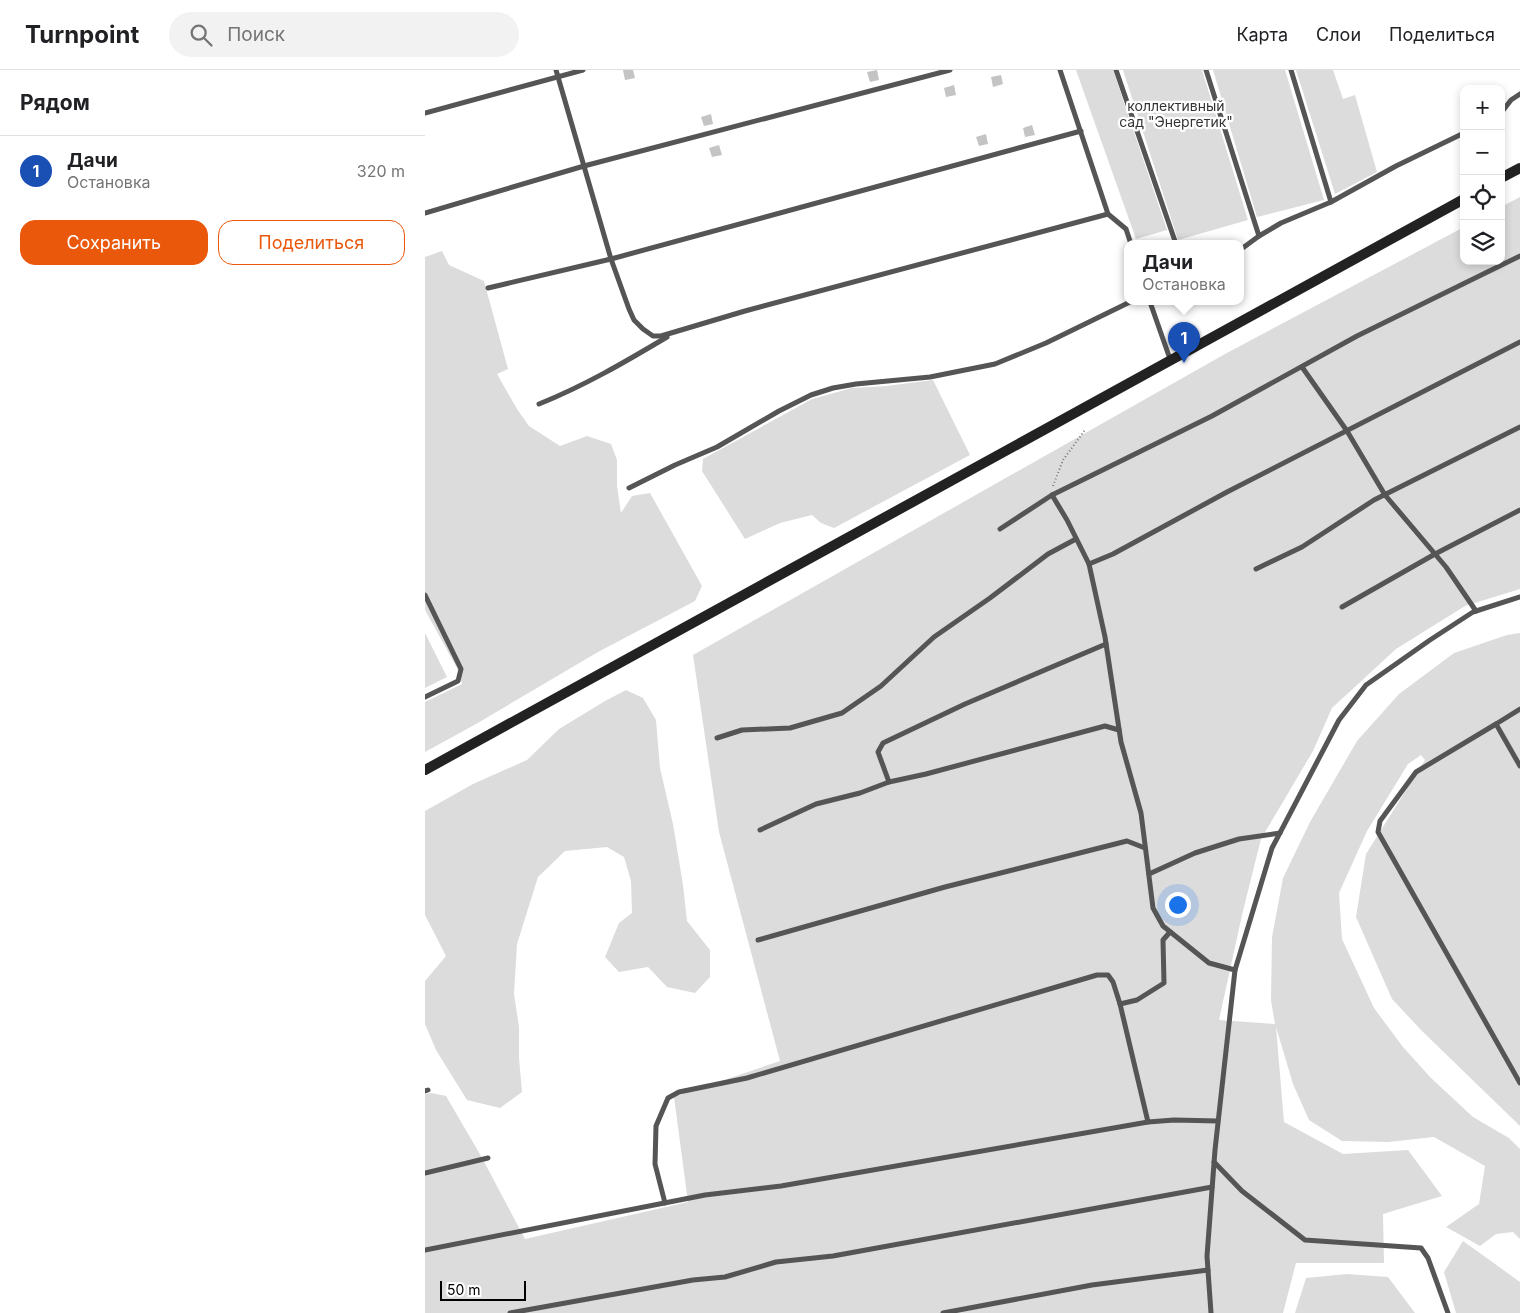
<!DOCTYPE html>
<html lang="ru">
<head>
<meta charset="utf-8">
<style>
  body { margin:0; font-family:Inter,sans-serif; background:#f2f2f2; color:#202124 }
  .controls { position:absolute; right:15px; top:15px; display:grid; overflow:hidden; border-radius:10px; box-shadow:0 2px 8px #0003 }
  .controls button { width:45px; height:45px; display:grid; place-items:center; padding:0; border:0; border-bottom:1px solid #e0e0e0; background:#fff; color:#202124; font:25px sans-serif }
  .scale { position:absolute; left:15px; bottom:12px; width:86px; box-sizing:border-box; padding-left:5px; border:2px solid #000; border-top:0; font-size:14px; line-height:18px; white-space:nowrap; color:#000; -webkit-text-stroke:4px #fff; paint-order:stroke }
  .you { position:absolute; left:752px; top:834px; width:18px; height:18px; margin:-12px; border:4px solid #fff; border-radius:50%; background:#1a73e8; box-shadow:0 0 0 8px #1a73e833 }
  .badge { display:grid; place-items:center; width:32px; height:32px; border-radius:50%; background:#ea580c; color:#fff; font-size:16px; font-weight:700 }
  .pin { position:absolute; translate:-50% -41px; filter:drop-shadow(0 1px 2px #0008) }
  .pin::after { content:''; position:absolute; top:26px; width:18px; height:15px; background:inherit; clip-path:polygon(0 0,100% 0,50% 100%) }
  .popup { position:absolute; left:699px; top:170px; width:120px; height:65px; box-sizing:border-box; display:grid; place-content:center; border-radius:10px; background:#fff; filter:drop-shadow(0 1px 4px #0005); font-size:16px; white-space:nowrap; color:#757577 }
  .popup b { font-size:19px; color:#202124 }
  .popup::after { content:''; position:absolute; left:50%; top:100%; margin-left:-10px; border:10px solid transparent; border-top-color:#fff }
  .list { margin:0; padding:0; list-style:none }
  h2 { display:flex; justify-content:space-between; align-items:center; height:65px; margin:0; padding:0 20px; font-size:21px }
  h2 small { font-size:16px; font-weight:400; color:#757577 }
  .list li { display:grid; grid-template-columns:32px 1fr auto; gap:15px; align-items:center; box-sizing:border-box; height:70px; padding:0 20px; border-top:1px solid #e0e0e0 }
  .list b { display:block; font-size:19px; white-space:nowrap }
  .list p { margin:0; font-size:16px; white-space:nowrap; color:#757577 }
  .list em { font-size:16px; font-style:normal; color:#757577 }
  .actions { display:flex; gap:10px; padding:15px 20px }
  .actions a { flex:1; padding:11px 0; border:1px solid #ea580c; border-radius:15px; text-align:center; font-size:18px; color:#ea580c }
  .actions .main { background:#ea580c; color:#fff }
  .icon { flex:none; width:28px; height:28px; fill:none; stroke:currentColor; stroke-width:2; stroke-linecap:round; stroke-linejoin:round }
  .map { position:relative; flex:none; width:1095px; height:1243px; overflow:hidden }
  header { display:flex; align-items:center; gap:30px; box-sizing:border-box; height:70px; padding:0 25px; background:#fff; border-bottom:1px solid #e0e0e0 }
  header strong { font-size:24px }
  nav { display:flex; gap:28px; margin-inline-start:auto; font-size:18px }
  .search { width:350px; height:45px; background:#f2f2f2; display:flex; align-items:center; gap:12px; box-sizing:border-box; padding:0 18px; border-radius:28px; color:#757577; font-size:19px }
  main { display:flex }
  aside { flex:1; background:#fff }
  .map>svg:first-child { display:block }
</style>
</head>
<body>
<header>
<strong>Turnpoint</strong>
<div class="search"><svg class="icon" aria-label="search" viewBox="0 0 24 24"><circle cx="10" cy="10" r="6"/><path d="M15 15l6 6"/></svg>Поиск</div>
<nav><a>Карта</a><a>Слои</a><a>Поделиться</a></nav>
</header>
<main>
<aside>
<h2>Рядом<small></small></h2>
<ul class="list">
<li><span class="badge" style="background:#1a4fb4">1</span><div><b>Дачи</b><p>Остановка</p></div><em>320 m</em></li>
</ul>
<div class="actions"><a class="main">Сохранить</a><a>Поделиться</a></div>
</aside>
<div class="map">
<svg width="1095" height="1243" viewBox="0 0 1095 1243">
  <rect width="100%" height="100%" fill="#fff"/>
  <!-- green -->
  <g fill="#dcdcdc">
    <path d="M651 0H688L742 160 711 169Z"/>
    <path d="M698 0H777L823 150 753 170Z"/>
    <path d="M788 0H860L899 130 832 147Z"/>
    <path d="M871 0H908L918 29 930 25 952 102 910 124Z"/>
    <path d="M1095 127V519L1040 536 971 579 907 638 888 681 836 769 817 845 794 950 850 954 846 930 847 867 858 808 885 752 932 671 974 624 1029 583 1082 565 1095 563V1056L997 961 967 929 931 847 941 784 1000 690 996 685 983 694 942 761 914 823 917 869 949 938 978 977 1006 1008 1048 1047 1084 1068 1095 1079V1169L1088 1162 1071 1164 1055 1176 1021 1157 1054 1134 1060 1096 1009 1067 963 1072 917 1071 884 1050 868 1014 851 957 859 1052 918 1084 983 1080 1017 1126 958 1144 959 1193H871L858 1243H0V1024L6 1023 21 1026 56 1086 100 1169 263 1132 249 1027 355 991 294 762 268 585 800 284 1039 157V191H1076V137Z"/>
    <path d="M17 181 24 195 59 211 83 299 72 304 92 339 104 356 135 376 162 366 186 374 192 390V416L196 443 207 426 225 423 277 516 270 531 173 582 51 654 0 682V632L37 614 32 598 0 540V187Z"/>
    <path d="M508 310 545 385 409 458 396 453 387 445 355 453 320 469 277 401 278 389 387 329 427 318 461 316Z"/>
    <path d="M0 563 22 607 0 618Z"/>
    <path d="M201 620 218 628 231 650 235 698 248 754 258 815 262 851 285 880V907L270 923 242 917 223 897 194 902 180 887 194 853 207 843 206 811 199 787 182 777 140 781 113 807 92 874 89 924 94 957V988L97 1022 75 1038 42 1030 11 980 0 954V911L21 886 0 845V741L48 714 102 690 134 659 180 631Z"/>
    <path d="M1038 1171 1095 1212V1243H1031L1019 1202Z"/>
    <path d="M922 1204 963 1207 990 1243H870L881 1208Z"/>
  </g>
  <!-- building -->
  <g fill="#c4c4c4">
    <path d="M198 0H208L210 8 200 10Z"/>
    <path d="M452 0 454 10 445 12 442 2Z"/>
    <path d="M576 5 578 14 568 17 566 7Z"/>
    <path d="M529 15 531 25 521 27 519 18Z"/>
    <path d="M286 44 288 54 279 56 276 47Z"/>
    <path d="M607 55 610 65 600 67 598 58Z"/>
    <path d="M561 64 563 74 554 76 551 67Z"/>
    <path d="M294 75 297 85 287 87 284 78Z"/>
  </g>
  <g fill="none" stroke-linecap="round" stroke-linejoin="round">
    <!-- path -->
    <path stroke="#777" stroke-width="2" stroke-dasharray="1 2.5" stroke-linecap="butt" d="M628 416 638 390 660 360"/>
    <!-- service -->
    <g stroke="#555" stroke-width="5">
      <path d="M131 0 186 189 204 239 209 250 218 259 228 266H236L320 241 683 144"/>
      <path d="M635 0 683 144 701 159 706 174"/>
      <path d="M691 0 751 174"/>
      <path d="M781 0 834 166"/>
      <path d="M866 0 906 132"/>
      <path d="M0 43 158 0"/>
      <path d="M1076 43 1086 30 1095 24"/>
      <path d="M0 143 159 96 525 0"/>
      <path d="M815 180 834 166 856 153 906 132 971 96 1039 63"/>
      <path d="M63 218 186 189 656 61"/>
      <path d="M725 232 745 289"/>
      <path d="M877 297 922 361 960 425 1021 497 1051 541"/>
      <path d="M114 334C159 316 200 292 242 267"/>
      <path d="M204 418 250 395 292 377 354 341 386 325 408 318 431 314 505 307 570 294 621 273 705 232"/>
      <path d="M627 425 642 450 664 494 688 484 802 422 1095 272"/>
      <path d="M575 459 627 425 787 346 932 266 1095 186"/>
      <path d="M664 494 680 567 696 672 716 743 728 838 738 856 784 893 810 900"/>
      <path d="M831 499 877 477 949 430 1095 357"/>
      <path d="M0 525 36 599 33 611 0 627"/>
      <path d="M917 537 1010 484 1095 440"/>
      <path d="M1095 639 1071 654 1095 696"/>
      <path d="M1071 654 991 702 955 751 953 762 1095 1013"/>
      <path d="M292 668 317 660 365 658 417 643 456 616 509 567 565 528 623 484 651 469"/>
      <path d="M464 712 453 682 458 673 540 634 681 574"/>
      <path d="M335 760 391 734 435 723 464 712 501 704 680 656 694 660"/>
      <path d="M724 804 770 783 814 769 855 763"/>
      <path d="M333 870 520 817 702 771 720 778"/>
      <path d="M695 934 723 1052 749 1050 793 1051"/>
      <path d="M0 1021 3 1020"/>
      <path d="M789 1092 817 1121 880 1170 996 1178 1003 1188 1023 1243"/>
      <path d="M0 1103 63 1088"/>
      <path d="M240 1133 230 1094 231 1056 243 1028 254 1022 322 1008 672 905H683L688 912 695 934 712 930 739 913 738 870 745 862"/>
      <path d="M0 1180 280 1125 356 1116 723 1052"/>
      <path d="M85 1243 268 1210 300 1207 351 1192 408 1186 787 1117"/>
      <path d="M518 1243 667 1215 783 1200"/>
      <path d="M786 1243 782 1186 790 1080 810 900 847 778 914 650 941 615 1005 570 1048 542 1095 527"/>
    </g>
    <!-- secondary -->
    <g stroke="#222" stroke-width="10">
      <path d="M1076 108 1095 98"/>
      <path d="M0 700 1039 129"/>
    </g>
  </g>
  <g text-anchor="middle" stroke-width="4.5" stroke-linejoin="round" paint-order="stroke">
    <!-- park labels -->
    <g font-size="14" fill="#333" stroke="#fff">
      <text x="751" y="41">коллективный<tspan x="751" dy="16">сад "Энергетик"</tspan></text>
    </g>
  </g>
</svg>
<div class="controls">
<button>+</button>
<button>−</button>
<button><svg class="icon" aria-label="locate" viewBox="0 0 24 24"><circle cx="12" cy="12" r="6"/><path d="M12 2v4M12 18v4M2 12h4M18 12h4"/></svg></button>
<button><svg class="icon" aria-label="layers" viewBox="0 0 24 24"><path d="M12 4l9 5-9 5-9-5zM3 14l9 5 9-5"/></svg></button>
</div>
<div class="scale">50 m</div>
<div class="you"></div>
<div class="pin badge" style="left:759px;top:293px;background:#1a4fb4">1</div>
<div class="popup"><b>Дачи</b>Остановка</div>
</div>
</main>
</body>
</html>
